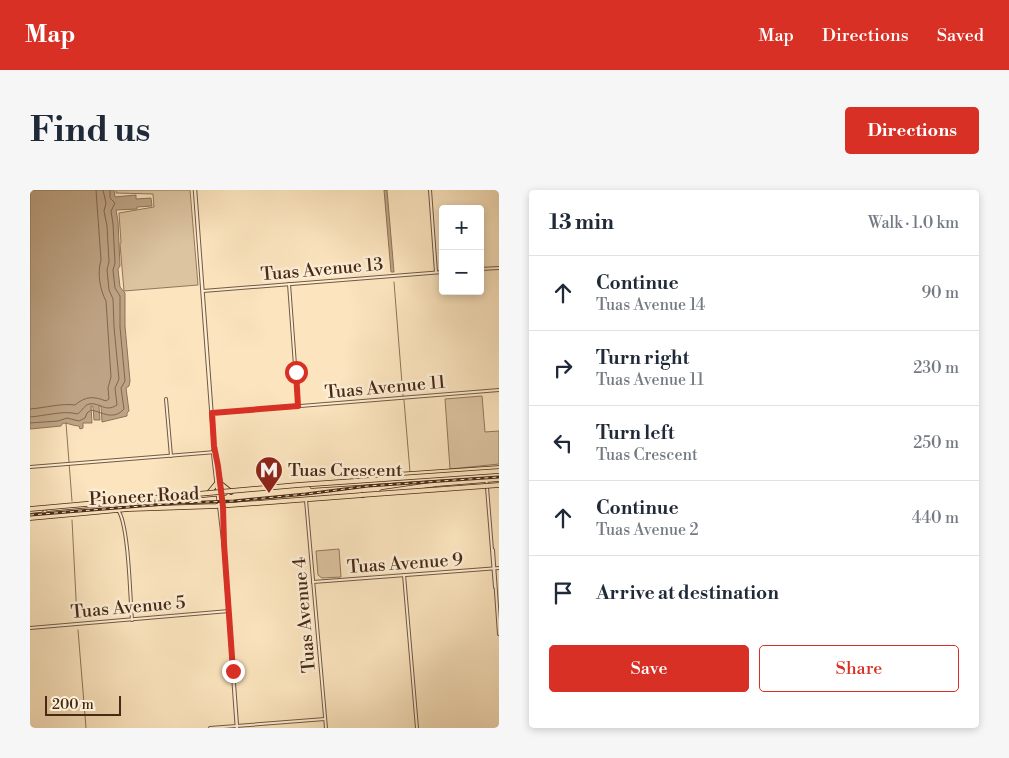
<!DOCTYPE html>
<html lang="en">
<head>
<meta charset="utf-8">
<style>
  body { margin:0; font-family:"Libre Bodoni",serif; background:#f6f6f7; color:#1f2937 }
  .controls { position:absolute; right:15px; top:15px; display:grid; overflow:hidden; border-radius:5px; box-shadow:0 2px 8px #0003 }
  .controls button { width:45px; height:45px; display:grid; place-items:center; padding:0; border:0; border-bottom:1px solid #e0e1e3; background:#fff; color:#1f2937; font:25px sans-serif }
  .scale { position:absolute; left:15px; bottom:12px; width:76px; box-sizing:border-box; padding-left:5px; border:2px solid #472915; border-top:0; font-size:14px; line-height:18px; white-space:nowrap; color:#472915; -webkit-text-stroke:4px #fcedd5; paint-order:stroke }
  .stop { position:absolute; width:15px; height:15px; margin:-11px; border:4px solid #d93025; border-radius:50%; background:#fff }
  .stop.end { background:#d93025; border-color:#fff; box-shadow:0 1px 5px #0008 }
  .list { margin:0; padding:0; list-style:none }
  h2 { display:flex; justify-content:space-between; align-items:center; height:65px; margin:0; padding:0 20px; font-size:21px }
  h2 small { font-size:16px; font-weight:400; color:#747a83 }
  .list li { display:grid; grid-template-columns:32px 1fr auto; gap:15px; align-items:center; box-sizing:border-box; height:75px; padding:0 20px; border-top:1px solid #e0e1e3 }
  .list b { display:block; font-size:19px; white-space:nowrap }
  .list p { margin:0; font-size:16px; white-space:nowrap; color:#747a83 }
  .list em { font-size:16px; font-style:normal; color:#747a83 }
  .actions { display:flex; gap:10px; padding:15px 20px }
  .actions a { flex:1; padding:11px 0; border:1px solid #d93025; border-radius:5px; text-align:center; font-size:18px; color:#d93025 }
  .actions .main { background:#d93025; color:#fff }
  .icon { flex:none; width:28px; height:28px; fill:none; stroke:currentColor; stroke-width:2; stroke-linecap:round; stroke-linejoin:round }
  .map { position:relative; flex:none; width:469px; height:538px; overflow:hidden; border-radius:5px }
  header { display:flex; align-items:center; gap:30px; box-sizing:border-box; height:70px; padding:0 25px; background:#d93025; color:#fff }
  header strong { font-size:24px }
  nav { display:flex; gap:28px; margin-inline-start:auto; font-size:18px }
  .intro { display:flex; align-items:center; justify-content:space-between; box-sizing:border-box; height:120px; padding:0 30px }
  h1 { margin:0; font-size:35px }
  .button { padding:12px 22px; border-radius:5px; background:#d93025; color:#fff; font-size:18px; font-weight:700 }
  main { display:flex; gap:30px; padding:0 30px }
  aside { flex:1; background:#fff; border-radius:5px; box-shadow:0 2px 8px #0003 }
  .map>svg:first-child { display:block }
</style>
</head>
<body>
<header>
<strong>Map</strong>
<nav><a>Map</a><a>Directions</a><a>Saved</a></nav>
</header>
<div class="intro"><h1>Find us</h1><a class="button">Directions</a></div>
<main>
<div class="map">
<svg width="469" height="538" viewBox="0 0 469 538">
  <rect width="100%" height="100%" fill="#fbe4be"/>
  <filter id="stains"><feTurbulence type="fractalNoise" baseFrequency=".004" numOctaves="4"/><feColorMatrix values="0 0 0 0 .2 0 0 0 0 .09 0 0 0 0 .02 0 0 0 .5 -.17"/></filter>
  <radialGradient id="worn" r=".72"><stop offset=".6" stop-color="#630" stop-opacity="0"/><stop offset="1" stop-color="#630" stop-opacity=".3"/></radialGradient>
  <!-- green -->
  <g fill="#dcc4a1" stroke="#92765b">
    <path d="M86 0H160L168 95 94 101 90 54 91 52 89 23 124 17 123 4 86 3Z"/>
    <path d="M452 206 455 242 469 241V274L420 279 415 209Z"/>
    <path d="M309 359 311 387 292 388 288 385 286 361Z"/>
  </g>
  <!-- water -->
  <g fill="#bea485" stroke="#8e7358">
    <path d="M0 0H84L85 7 106 5V9L121 8 122 16 107 17V19L86 20 88 31 90 76 88 79 90 97 95 103V136L100 191 99 196 96 198 99 221 97 223V226L72 232 71 216H69L70 230H64L63 217 61 216 62 233H53V238L50 239 49 236C43 236 39 233 33 233L31 236 0 239Z"/>
    <path d="M354 0H357L364 82H361Z"/>
  </g>
  <g fill="none" stroke-linecap="round" stroke-linejoin="round">
    <!-- shore -->
    <g stroke="#82664d" stroke-width="1">
      <path d="M0 219C14 218 32 213 45 215 56 206 63 206 76 211L79 209 78 198 81 187 76 111C70 100 67 83 71 70L66 0"/>
      <path d="M0 227C14 226 35 220 47 224 52 222 53 216 59 214 70 212 75 223 87 215L85 198 89 189 84 137 83 109 79 100 77 80 79 72 77 36 74 21 76 13 73 0"/>
      <path d="M0 233 28 231 37 228 49 231 55 228 57 223 61 220C72 222 83 231 94 219L91 198 95 191 90 137V106L85 98 83 80 85 73 83 34 81 21 85 13 80 8V0"/>
    </g>
    <!-- stream -->
    <g stroke="#8e7358" stroke-width="1">
      <path d="M364 92 373 206"/>
      <path d="M374 210 380 282"/>
      <path d="M36 233 42 311"/>
      <path d="M42 330 47 428"/>
      <path d="M48 440 56 538"/>
    </g>
    <!-- minor casing -->
    <g stroke="#74583f" stroke-width="4">
      <g id="minor">
        <path d="M400 0 406 82"/>
        <path d="M450 79 469 78"/>
        <path d="M259 94 268 216"/>
        <path d="M173 101 413 82"/>
        <path d="M136 209 141 266"/>
        <path d="M182 223 469 200"/>
        <path d="M0 277 186 262"/>
        <path d="M456 285 465 397"/>
        <path d="M276 310 296 538"/>
        <path d="M88 320C99 335 100 408 102 430"/>
        <path d="M463 360 469 444"/>
        <path d="M374 385 387 538"/>
        <path d="M283 392 469 378"/>
        <path d="M0 438 199 421"/>
        <path d="M180 538 295 529"/>
      </g>
    </g>
    <!-- tertiary casing -->
    <g stroke="#74583f" stroke-width="4.5">
      <g id="tertiary">
        <path d="M165 0 184 257 191 294 194 354"/>
        <path d="M184 258 183 262 194 357 207 538"/>
      </g>
    </g>
    <!-- primary casing -->
    <g stroke="#472915" stroke-width="5.5">
      <g id="primary">
        <path d="M331 290 337 287 469 278"/>
        <path d="M191 294 201 302"/>
        <path d="M282 296 469 284"/>
        <path d="M352 302 407 294 469 289"/>
        <path d="M178 304 187 293"/>
        <path d="M18 319 195 303"/>
        <path d="M0 321 11 320"/>
        <path d="M0 328 98 319 186 316 333 305"/>
      </g>
    </g>
    <!-- minor -->
    <use href="#minor" stroke="#fcedd5" stroke-width="2"/>
    <!-- tertiary -->
    <use href="#tertiary" stroke="#fcedd5" stroke-width="2.5"/>
    <!-- primary -->
    <use href="#primary" stroke="#fbe4be" stroke-width="4"/>
    <!-- rail casing -->
    <g stroke="#472915" stroke-width="3">
      <path id="rail" d="M0 325 148 313 204 311 276 304 338 296 469 287"/>
    </g>
    <!-- rail -->
    <use href="#rail" stroke="#fcedd5" stroke-width="1" stroke-dasharray="4" stroke-linecap="butt"/>
    <!-- primary-bridge casing -->
    <g stroke="#472915" stroke-width="5.5" stroke-linecap="butt">
      <g id="primary-bridge">
        <path d="M331 305 469 295"/>
        <path d="M0 319 268 295 469 281"/>
      </g>
    </g>
    <!-- primary-bridge -->
    <use href="#primary-bridge" stroke="#fbe4be" stroke-width="4"/>
  </g>
  <g fill="none" stroke-linecap="round" stroke-linejoin="round">
    <!-- route -->
    <path stroke="#d93025" stroke-width="6" d="M203 481 194 354 193 317 188 276 184 256 182 223 268 216 266 182"/>
  </g>
  <!-- icons -->
  <defs>
    <g id="metro-pin" transform="scale(1.4375)"><path d="M0 17L-7.5 6A9.5 9.5 0 1 1 7.5 6Z" fill="#8f2418" stroke="#fcedd5"/><path d="M-5.5 5V-5H-3L0 0L3-5H5.5V5H3V-.5L0 4L-3-.5V5Z" fill="#fff"/></g>
  </defs>
  <g fill-rule="evenodd">
    <use href="#metro-pin" x="239" y="280"/>
  </g>
  <g text-anchor="middle" stroke-width="5" stroke-linejoin="round" paint-order="stroke">
    <!-- street labels -->
    <g font-size="18" fill="#472915" stroke="#fcedd5">
      <text transform="translate(292 79) rotate(-5)" y="6">Tuas Avenue 13</text>
      <text transform="translate(355 197) rotate(-5)" y="6">Tuas Avenue 11</text>
      <text transform="translate(114 306) rotate(-3)" y="6">Pioneer Road</text>
      <text transform="translate(375 373) rotate(-4)" y="6">Tuas Avenue 9</text>
      <text transform="translate(98 417) rotate(-5)" y="6">Tuas Avenue 5</text>
      <text transform="translate(274 425) rotate(-95)" y="6">Tuas Avenue 4</text>
    </g>
    <!-- poi labels -->
    <g font-size="18" fill="#472915" stroke="#fcedd5" text-anchor="start">
      <text x="258" y="286">Tuas Crescent</text>
    </g>
  </g>
  <rect width="100%" height="100%" filter="url(#stains)"/>
  <rect width="100%" height="100%" fill="url(#worn)"/>
</svg>
<div class="controls">
<button>+</button>
<button>−</button>
</div>
<div class="scale">200 m</div>
<div class="stop" style="left:266px;top:182px"></div>
<div class="stop end" style="left:203px;top:481px"></div>
</div>
<aside>
<h2>13 min<small>Walk · 1.0 km</small></h2>
<ul class="list">
<li><svg class="icon" aria-label="ahead" viewBox="0 0 24 24"><path d="M12 20V5M6 11l6-6 6 6"/></svg><div><b>Continue</b><p>Tuas Avenue 14</p></div><em>90 m</em></li>
<li><svg class="icon" aria-label="right" viewBox="0 0 24 24"><path d="M7 20v-9h11M14 6l5 5-5 5"/></svg><div><b>Turn right</b><p>Tuas Avenue 11</p></div><em>230 m</em></li>
<li><svg class="icon" aria-label="left" viewBox="0 0 24 24"><path d="M17 20v-9H6M10 6l-5 5 5 5"/></svg><div><b>Turn left</b><p>Tuas Crescent</p></div><em>250 m</em></li>
<li><svg class="icon" aria-label="ahead" viewBox="0 0 24 24"><path d="M12 20V5M6 11l6-6 6 6"/></svg><div><b>Continue</b><p>Tuas Avenue 2</p></div><em>440 m</em></li>
<li><svg class="icon" aria-label="arrive" viewBox="0 0 24 24"><path d="M6 21V4h12l-3 4 3 4H6"/></svg><div><b>Arrive at destination</b></div></li>
</ul>
<div class="actions"><a class="main">Save</a><a>Share</a></div>
</aside>
</main>
</body>
</html>
